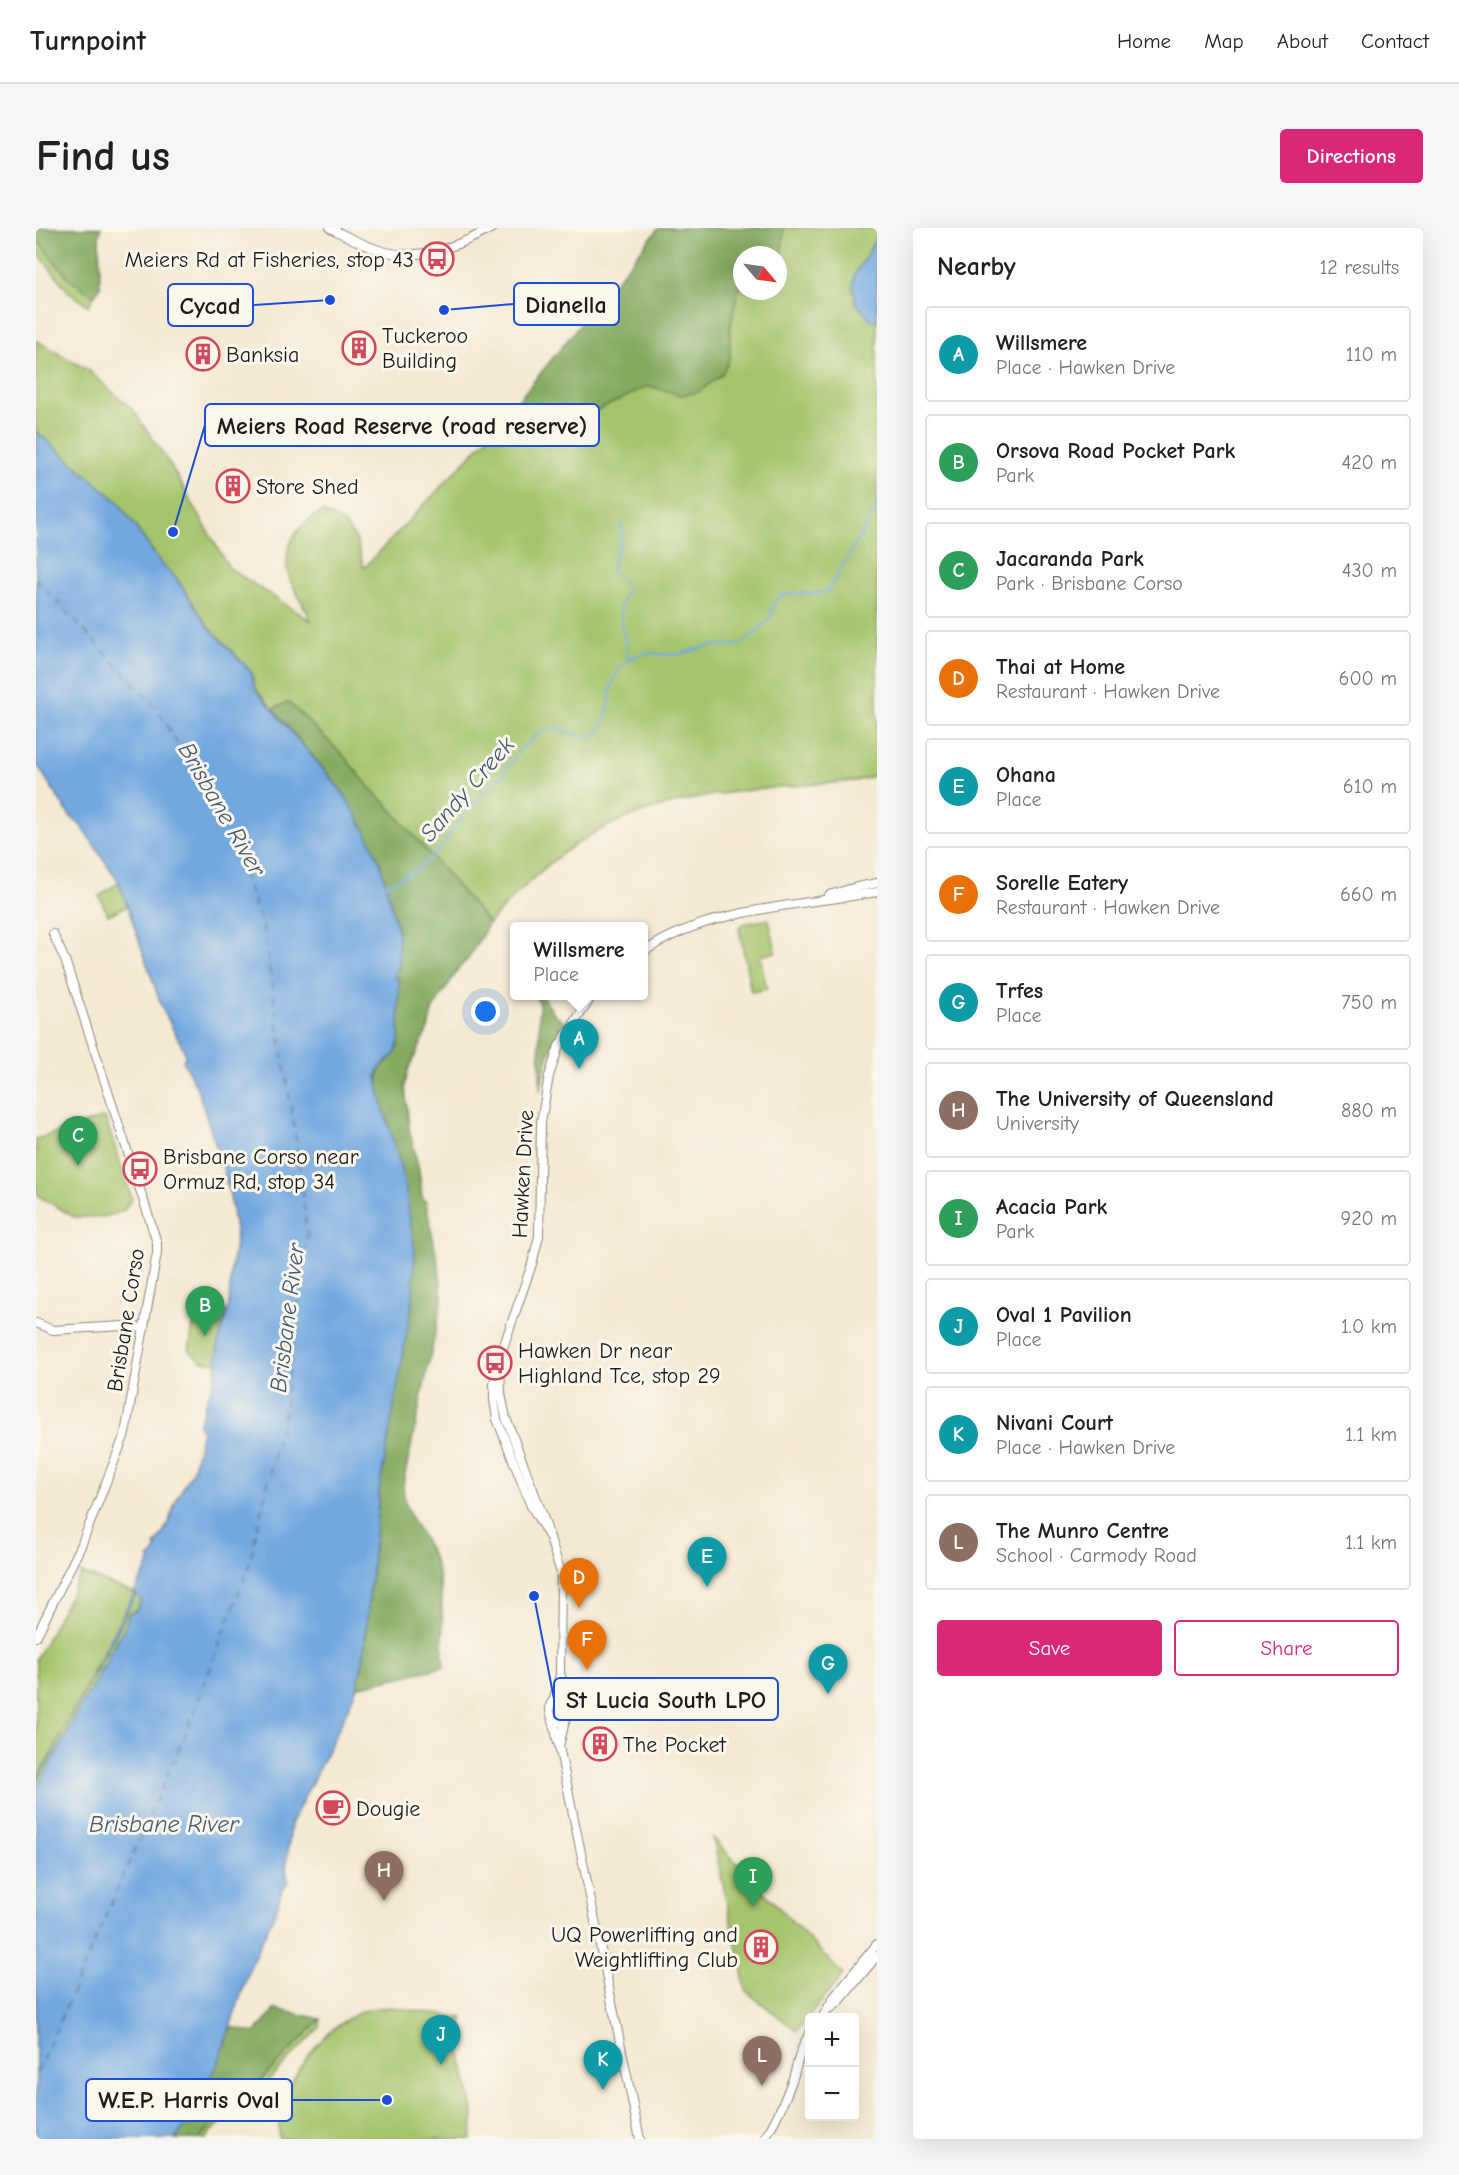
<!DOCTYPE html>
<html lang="en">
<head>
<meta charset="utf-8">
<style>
  body { margin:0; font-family:"Comic Neue",sans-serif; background:#f6f6f6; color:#202124 }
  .controls { position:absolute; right:18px; bottom:18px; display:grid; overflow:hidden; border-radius:6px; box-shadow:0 6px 24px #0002 }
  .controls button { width:54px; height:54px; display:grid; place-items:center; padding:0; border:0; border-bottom:2px solid #e0e0e0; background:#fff; color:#202124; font:30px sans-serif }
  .compass { position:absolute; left:697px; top:18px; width:54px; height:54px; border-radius:50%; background:#fff; box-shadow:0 6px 24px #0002; rotate:119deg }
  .you { position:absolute; left:450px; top:784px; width:21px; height:21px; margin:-15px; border:4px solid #fff; border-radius:50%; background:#1a73e8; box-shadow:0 0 0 9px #1a73e833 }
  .badge { display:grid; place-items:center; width:39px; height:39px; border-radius:50%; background:#db2777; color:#fff; font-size:20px; font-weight:700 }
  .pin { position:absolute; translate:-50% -50px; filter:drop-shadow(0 2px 3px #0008) }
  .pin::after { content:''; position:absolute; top:32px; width:21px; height:18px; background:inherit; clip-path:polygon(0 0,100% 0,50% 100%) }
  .popup { position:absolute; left:474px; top:694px; width:138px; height:78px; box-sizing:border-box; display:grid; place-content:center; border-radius:6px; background:#fff; filter:drop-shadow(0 2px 4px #0005); font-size:20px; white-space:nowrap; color:#757577 }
  .popup b { font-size:22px; color:#202124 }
  .popup::after { content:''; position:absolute; left:50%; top:100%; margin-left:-12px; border:12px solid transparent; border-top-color:#fff }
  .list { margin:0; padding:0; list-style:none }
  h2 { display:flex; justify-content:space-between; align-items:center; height:78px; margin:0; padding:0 24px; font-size:26px }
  h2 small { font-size:20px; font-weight:400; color:#757577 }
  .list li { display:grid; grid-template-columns:39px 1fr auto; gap:18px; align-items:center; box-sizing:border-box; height:96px; margin:0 12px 12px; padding:0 12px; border:2px solid #e0e0e0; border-radius:6px }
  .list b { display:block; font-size:22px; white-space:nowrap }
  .list p { margin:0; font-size:20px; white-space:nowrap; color:#757577 }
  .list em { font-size:20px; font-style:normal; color:#757577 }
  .actions { display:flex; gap:12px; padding:18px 24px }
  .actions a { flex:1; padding:14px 0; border:2px solid #db2777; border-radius:6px; text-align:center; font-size:21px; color:#db2777 }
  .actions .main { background:#db2777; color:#fff }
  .map { position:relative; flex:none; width:841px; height:1911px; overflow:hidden; border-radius:6px }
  header { display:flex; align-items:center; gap:36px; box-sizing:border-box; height:84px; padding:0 30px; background:#fff; border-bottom:2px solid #e0e0e0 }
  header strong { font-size:28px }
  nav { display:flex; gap:33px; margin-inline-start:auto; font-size:21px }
  .intro { display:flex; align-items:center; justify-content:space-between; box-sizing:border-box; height:144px; padding:0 36px }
  h1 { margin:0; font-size:42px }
  .button { padding:15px 27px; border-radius:6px; background:#db2777; color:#fff; font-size:21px; font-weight:700 }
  main { display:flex; gap:36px; padding:0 36px }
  aside { flex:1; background:#fff; border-radius:6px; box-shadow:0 6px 24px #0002 }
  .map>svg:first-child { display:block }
</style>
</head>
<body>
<header>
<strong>Turnpoint</strong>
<nav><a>Home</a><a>Map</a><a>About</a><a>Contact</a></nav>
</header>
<div class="intro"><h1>Find us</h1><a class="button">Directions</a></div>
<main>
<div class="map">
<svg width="841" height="1911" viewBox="0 0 841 1911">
  <rect width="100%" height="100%" fill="#fbf7ec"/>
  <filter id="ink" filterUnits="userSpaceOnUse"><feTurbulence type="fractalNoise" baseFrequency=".0167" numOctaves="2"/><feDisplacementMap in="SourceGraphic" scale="12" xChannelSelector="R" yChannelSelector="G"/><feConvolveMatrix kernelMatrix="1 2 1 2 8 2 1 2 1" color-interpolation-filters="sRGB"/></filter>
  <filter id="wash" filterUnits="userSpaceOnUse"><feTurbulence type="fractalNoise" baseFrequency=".008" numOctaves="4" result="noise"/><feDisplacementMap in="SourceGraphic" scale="24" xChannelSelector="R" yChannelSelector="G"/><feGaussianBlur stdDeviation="1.35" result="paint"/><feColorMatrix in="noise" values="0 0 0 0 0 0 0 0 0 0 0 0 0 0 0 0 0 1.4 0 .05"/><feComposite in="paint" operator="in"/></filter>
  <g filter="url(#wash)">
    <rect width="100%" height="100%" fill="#f4e9d1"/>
    <!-- green -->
    <g fill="#a5c46c" stroke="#607044" stroke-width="1.5" fill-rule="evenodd">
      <path d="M0 0H65L63 8 64 59 52 78 32 63 0 22Z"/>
      <path d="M623 0H841V547L820 553C730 561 633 562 553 608 516 629 481 664 453 695L349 574 338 565 306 526 252 474 237 481 220 462 215 444 172 398 141 351 124 334 82 274 0 203V112L52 142 97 182 135 238 193 340 275 393C270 379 260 366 254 351 243 322 261 295 287 284L307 294 320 311 328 340 455 206ZM706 27H742V63H706Z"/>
      <path d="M83 654 91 678 72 687 63 668Z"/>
      <path d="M733 691 740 724 724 728 731 761 715 764 703 700 706 696Z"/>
      <path d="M69 889 96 971 87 983 68 989H38L4 969 0 964V911Z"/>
      <path d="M171 1082 191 1084 182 1115V1135L166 1133 153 1123 157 1097 164 1098Z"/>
      <path d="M45 1345 99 1365 69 1424 78 1410 99 1366 104 1368 105 1372 100 1383 96 1384 89 1400 82 1411 71 1437 67 1438 58 1458 42 1481 35 1499 0 1562V1432Z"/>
      <path d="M677 1610 807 1747 761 1803 710 1763Z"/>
      <path d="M354 1779 427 1790 425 1826 438 1888 435 1911H243C238 1863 285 1796 331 1782 338 1780 347 1780 354 1779Z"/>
      <path d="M285 1791 284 1799 226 1859 175 1904 170 1911H164L174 1899 223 1854Z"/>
    </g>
    <!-- forest -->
    <g fill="#84aa60" stroke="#50633e" stroke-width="1.5">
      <path d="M0 0H65L63 8 64 59 58 68 34 52 0 11Z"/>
      <path d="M623 0H748L745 35 742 39V27H706V55L702 61 694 102V129L686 146 663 164 645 167 612 158 558 184 527 185 455 206Z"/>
      <path d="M252 474 306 526 338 565 349 574 453 695 432 731 423 740 397 781 392 801 372 842 369 858 373 900 383 942 386 968 390 975 404 1045 406 1073 367 1256C368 1293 387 1301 398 1332 410 1367 405 1403 408 1439L321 1459 327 1433 343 1264 345 870C341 845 340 843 359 826V744L363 739 362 704 344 634 308 566 237 481Z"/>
      <path d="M499 768H506L519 787 527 792C515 816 509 838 504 864L503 774Z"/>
      <path d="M239 1781 285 1791 223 1854 174 1899 164 1911H140L156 1888 166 1865 182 1836 195 1799 219 1805Z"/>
    </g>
    <!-- water -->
    <g fill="#72a8e0" stroke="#47627e" stroke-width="1.5">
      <path d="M841 9V94L833 90 820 75 817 59 818 48Z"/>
      <path d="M0 203 82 274 124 334 141 351 172 398 215 444 220 462 308 566 330 604 344 634 362 704 363 739 359 744V750L363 751V814L359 826 344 839 341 848 345 870 368 951 379 1023 377 1070 343 1264 327 1433 321 1459 305 1496 255 1596 250 1640 252 1653 244 1667 241 1680 216 1734 182 1836 166 1865 156 1888 140 1911H0V1562L35 1499 42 1481 58 1458 67 1438 71 1436 72 1429 89 1400 93 1385 100 1383 105 1372 100 1366 78 1410 34 1489 15 1529 0 1554V1552L14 1529 115 1332 113 1330 116 1328 121 1319 119 1318 132 1296 140 1272 157 1241 166 1203 163 1199V1195L180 1147 182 1115 193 1076 195 1041 200 1009 194 968 186 936 161 860 147 833 149 828 148 822 126 780 83 654 46 599 34 588 0 535Z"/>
    </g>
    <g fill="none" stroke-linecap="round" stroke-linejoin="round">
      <!-- stream -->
      <g stroke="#72a8e0" stroke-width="2">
        <path d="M585 296C590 314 577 325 575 343L587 355 591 362C590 365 588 368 587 371 580 388 591 414 593 431"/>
        <path d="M346 658 379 643 402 623 430 584 466 547 486 520 501 507 513 500H523L546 509 558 508 565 502 573 476 575 460 582 442 593 431 610 425 640 427 677 417H704C710 413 733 394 735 388 738 382 736 375 741 371 755 358 776 371 792 363L841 279"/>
      </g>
      <!-- ferry -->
      <path stroke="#435b74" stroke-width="1.5" stroke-dasharray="8 6" stroke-linecap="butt" d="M0 351 120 479 190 599 227 699 265 945 271 1008 248 1184 212 1341 150 1505 0 1847"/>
    </g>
  </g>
  <g filter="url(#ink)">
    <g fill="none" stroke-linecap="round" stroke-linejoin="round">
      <!-- secondary casing -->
      <g stroke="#888276" stroke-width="10">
        <g id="secondary">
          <path d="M294 0C312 9 330 19 350 24 386 33 425 17 456 0"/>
          <path d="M793 667 817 660 841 655"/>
          <path d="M608 724C669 680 768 677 841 664"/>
          <path d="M0 1095 17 1102 87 1098 108 1100"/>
          <path d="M464 1141 465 1166 470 1190 506 1285 525 1345 524 1446 517 1474"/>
          <path d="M514 1310 495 1278 461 1191 458 1172V1156L467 1120 496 1036 503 1008 505 894 513 848 523 818 556 768"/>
          <path d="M0 1409 45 1318 89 1206 121 1025V1015L111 983 29 732 17 706"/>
          <path d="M530 1474C511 1467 512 1481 517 1493 520 1501 520 1510 523 1518L604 1911"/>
          <path d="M516 1492 522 1494 529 1493 534 1484 530 1474 525 1448"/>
          <path d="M523 1518 529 1493"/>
          <path d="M795 1780 803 1774 841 1728"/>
          <path d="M786 1790 798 1769 841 1716"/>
          <path d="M728 1911C741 1892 749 1872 757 1850 762 1834 764 1820 774 1805"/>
        </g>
      </g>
      <!-- secondary -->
      <use href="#secondary" stroke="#fff" stroke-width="8"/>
    </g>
  </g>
  <!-- icons -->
  <defs>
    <g id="bus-ring" transform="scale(1.725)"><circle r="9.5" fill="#fbf7ec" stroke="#d1495b" stroke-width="1.5"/><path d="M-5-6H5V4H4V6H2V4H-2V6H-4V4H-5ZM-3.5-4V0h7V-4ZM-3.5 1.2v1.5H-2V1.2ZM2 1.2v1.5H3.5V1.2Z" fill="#d1495b"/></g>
    <g id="building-ring" transform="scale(1.725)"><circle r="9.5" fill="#fbf7ec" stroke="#d1495b" stroke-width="1.5"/><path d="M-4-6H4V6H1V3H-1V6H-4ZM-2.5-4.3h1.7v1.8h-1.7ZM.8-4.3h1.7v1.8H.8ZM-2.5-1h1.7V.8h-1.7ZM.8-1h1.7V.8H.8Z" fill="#d1495b"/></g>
    <g id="cafe-ring" transform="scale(1.725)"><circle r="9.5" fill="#fbf7ec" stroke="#d1495b" stroke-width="1.5"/><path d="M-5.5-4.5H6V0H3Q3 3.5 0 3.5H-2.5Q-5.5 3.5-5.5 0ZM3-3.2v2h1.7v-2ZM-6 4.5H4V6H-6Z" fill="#d1495b"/></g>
  </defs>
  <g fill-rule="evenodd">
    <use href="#bus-ring" x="401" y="31"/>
    <use href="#building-ring" x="323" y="120"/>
    <use href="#building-ring" x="167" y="126"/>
    <use href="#building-ring" x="197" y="258"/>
    <use href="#bus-ring" x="104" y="941"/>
    <use href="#bus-ring" x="459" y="1135"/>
    <use href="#building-ring" x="564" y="1516"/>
    <use href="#cafe-ring" x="297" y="1580"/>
    <use href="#building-ring" x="725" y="1719"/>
  </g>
  <g text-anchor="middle" stroke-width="6" stroke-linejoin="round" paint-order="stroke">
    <!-- poi labels -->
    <g font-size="22" fill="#1c1c1c" stroke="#fbf7ec" text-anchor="start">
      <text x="378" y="39" text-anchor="end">Meiers Rd at Fisheries, stop 43</text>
      <text x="346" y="115">Tuckeroo<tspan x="346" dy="25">Building</tspan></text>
      <text x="190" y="134">Banksia</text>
      <text x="220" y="266">Store Shed</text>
      <text x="127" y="936">Brisbane Corso near<tspan x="127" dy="25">Ormuz Rd, stop 34</tspan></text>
      <text x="482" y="1130">Hawken Dr near<tspan x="482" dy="25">Highland Tce, stop 29</tspan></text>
      <text x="587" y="1524">The Pocket</text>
      <text x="320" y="1588">Dougie</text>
      <text x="702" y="1714" text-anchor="end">UQ Powerlifting and<tspan x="702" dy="25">Weightlifting Club</tspan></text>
    </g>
    <!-- street labels -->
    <g font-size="22" fill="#1c1c1c" stroke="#fbf7ec">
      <text transform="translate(486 946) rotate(-87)" y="8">Hawken Drive</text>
      <text transform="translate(89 1092) rotate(-81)" y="8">Brisbane Corso</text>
    </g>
    <!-- water labels -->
    <g font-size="24" font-style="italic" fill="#435b74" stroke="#fbf7ec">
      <text transform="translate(431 561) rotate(-49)" y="8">Sandy Creek</text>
      <text transform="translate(186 581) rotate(60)" y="8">Brisbane River</text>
      <text transform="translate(251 1090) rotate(-83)" y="8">Brisbane River</text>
      <text x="128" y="1604">Brisbane River</text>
    </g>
  </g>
  <!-- callouts -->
  <path fill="none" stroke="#1d4ed8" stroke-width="2" d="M408 82L478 76M294 72L217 77M137 304L169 197M498 1368L518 1471M351 1872L256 1872"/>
  <g fill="#1d4ed8" stroke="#fbf7ec" stroke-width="2">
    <circle cx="408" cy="82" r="6"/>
    <circle cx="294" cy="72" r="6"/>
    <circle cx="137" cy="304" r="6"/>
    <circle cx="498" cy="1368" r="6"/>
    <circle cx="351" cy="1872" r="6"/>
  </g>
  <g fill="#fbf7ec" stroke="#1d4ed8" stroke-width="2">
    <rect x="478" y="55" width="105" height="42" rx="6"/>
    <rect x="132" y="56" width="85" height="42" rx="6"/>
    <rect x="169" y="176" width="394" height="42" rx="6"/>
    <rect x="518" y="1450" width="224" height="42" rx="6"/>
    <rect x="50" y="1851" width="206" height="42" rx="6"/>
  </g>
  <g font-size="24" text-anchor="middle" font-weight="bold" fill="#1c1c1c">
    <text x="530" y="85">Dianella</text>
    <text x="174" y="86">Cycad</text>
    <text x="366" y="206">Meiers Road Reserve (road reserve)</text>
    <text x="630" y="1480">St Lucia South LPO</text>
    <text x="153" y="1880">W.E.P. Harris Oval</text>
  </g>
</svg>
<div class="controls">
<button>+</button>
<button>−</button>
</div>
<svg class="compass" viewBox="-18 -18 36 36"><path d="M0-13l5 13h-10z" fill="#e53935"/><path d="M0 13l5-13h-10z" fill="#757577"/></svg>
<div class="you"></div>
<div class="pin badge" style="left:543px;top:841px;background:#0f9aa8">A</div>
<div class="popup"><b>Willsmere</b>Place</div>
<div class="pin badge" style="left:169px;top:1108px;background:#2e9e5b">B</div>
<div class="pin badge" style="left:42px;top:938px;background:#2e9e5b">C</div>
<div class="pin badge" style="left:543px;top:1380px;background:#e8710a">D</div>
<div class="pin badge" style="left:671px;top:1359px;background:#0f9aa8">E</div>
<div class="pin badge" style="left:551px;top:1442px;background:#e8710a">F</div>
<div class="pin badge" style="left:792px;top:1466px;background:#0f9aa8">G</div>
<div class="pin badge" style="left:348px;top:1673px;background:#8d6e63">H</div>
<div class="pin badge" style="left:717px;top:1679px;background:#2e9e5b">I</div>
<div class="pin badge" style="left:405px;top:1837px;background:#0f9aa8">J</div>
<div class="pin badge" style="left:567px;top:1862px;background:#0f9aa8">K</div>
<div class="pin badge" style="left:726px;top:1858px;background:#8d6e63">L</div>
</div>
<aside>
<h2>Nearby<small>12 results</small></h2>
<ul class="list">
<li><span class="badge" style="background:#0f9aa8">A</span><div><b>Willsmere</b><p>Place · Hawken Drive</p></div><em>110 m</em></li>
<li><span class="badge" style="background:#2e9e5b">B</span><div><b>Orsova Road Pocket Park</b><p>Park</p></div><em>420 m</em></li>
<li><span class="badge" style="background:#2e9e5b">C</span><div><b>Jacaranda Park</b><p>Park · Brisbane Corso</p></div><em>430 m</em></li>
<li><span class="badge" style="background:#e8710a">D</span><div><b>Thai at Home</b><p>Restaurant · Hawken Drive</p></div><em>600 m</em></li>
<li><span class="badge" style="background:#0f9aa8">E</span><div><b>Ohana</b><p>Place</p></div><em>610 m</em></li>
<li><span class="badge" style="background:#e8710a">F</span><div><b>Sorelle Eatery</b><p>Restaurant · Hawken Drive</p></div><em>660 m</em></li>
<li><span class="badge" style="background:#0f9aa8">G</span><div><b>Trfes</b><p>Place</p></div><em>750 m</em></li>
<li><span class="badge" style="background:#8d6e63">H</span><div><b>The University of Queensland</b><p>University</p></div><em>880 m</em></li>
<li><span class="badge" style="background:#2e9e5b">I</span><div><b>Acacia Park</b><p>Park</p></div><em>920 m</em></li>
<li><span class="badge" style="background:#0f9aa8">J</span><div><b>Oval 1 Pavilion</b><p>Place</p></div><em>1.0 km</em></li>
<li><span class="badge" style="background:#0f9aa8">K</span><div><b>Nivani Court</b><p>Place · Hawken Drive</p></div><em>1.1 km</em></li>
<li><span class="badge" style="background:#8d6e63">L</span><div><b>The Munro Centre</b><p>School · Carmody Road</p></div><em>1.1 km</em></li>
</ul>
<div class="actions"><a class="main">Save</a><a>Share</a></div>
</aside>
</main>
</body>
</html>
